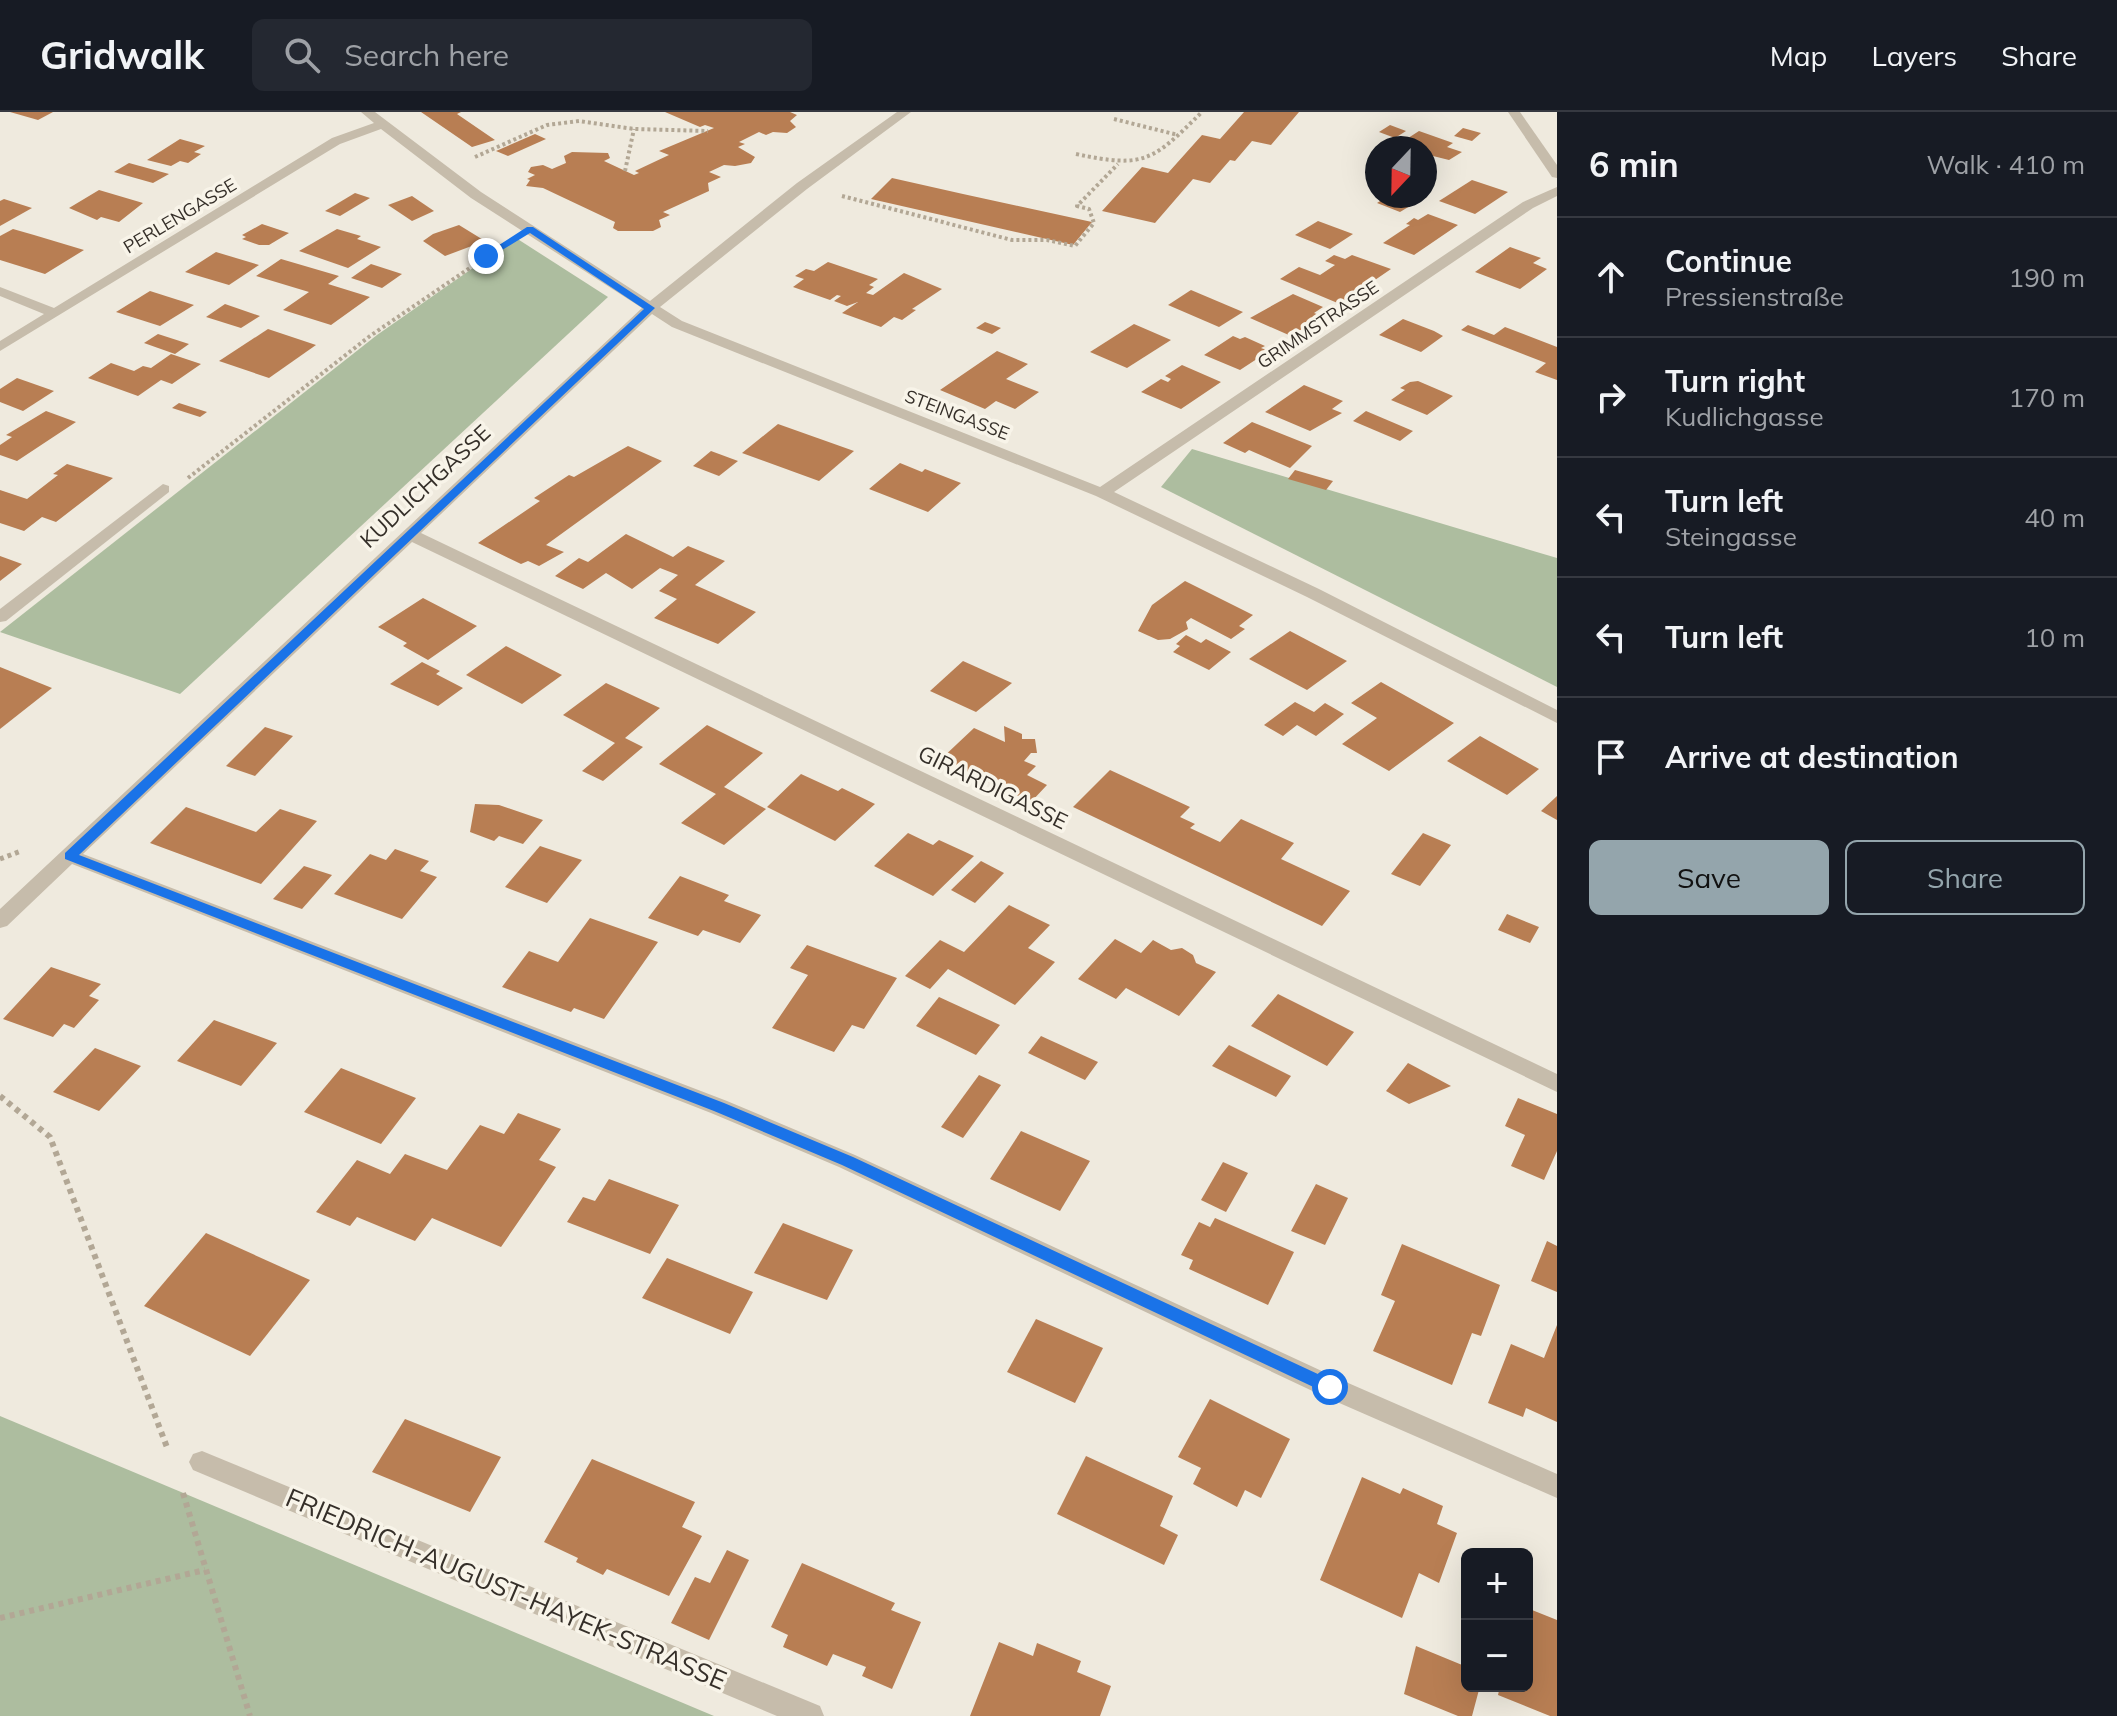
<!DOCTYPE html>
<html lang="en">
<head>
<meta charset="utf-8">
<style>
  body { margin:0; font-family:Mulish,sans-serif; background:#242831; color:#f1f3f6 }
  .controls { position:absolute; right:24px; bottom:24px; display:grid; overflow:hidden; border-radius:12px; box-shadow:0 8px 32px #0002 }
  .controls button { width:72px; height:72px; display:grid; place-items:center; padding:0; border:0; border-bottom:2px solid #363941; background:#171b24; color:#f1f3f6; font:40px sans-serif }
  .compass { position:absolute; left:1365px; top:24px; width:72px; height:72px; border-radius:50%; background:#171b24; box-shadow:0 8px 32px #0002; rotate:202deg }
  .stop { position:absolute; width:24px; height:24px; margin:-18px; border:6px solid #1a73e8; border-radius:50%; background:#fff }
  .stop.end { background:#1a73e8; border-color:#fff; box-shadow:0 2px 8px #0008 }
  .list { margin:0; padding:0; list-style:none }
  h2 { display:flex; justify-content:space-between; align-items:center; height:104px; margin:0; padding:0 32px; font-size:34px }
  h2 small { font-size:26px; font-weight:400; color:#9ea1a6 }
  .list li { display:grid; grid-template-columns:52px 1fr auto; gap:24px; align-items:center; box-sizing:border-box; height:120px; padding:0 32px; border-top:2px solid #363941 }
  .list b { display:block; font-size:30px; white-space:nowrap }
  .list p { margin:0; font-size:26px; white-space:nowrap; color:#9ea1a6 }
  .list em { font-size:26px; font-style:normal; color:#9ea1a6 }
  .actions { display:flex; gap:16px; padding:24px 32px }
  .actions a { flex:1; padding:18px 0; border:2px solid #94a5ac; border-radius:12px; text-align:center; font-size:28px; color:#94a5ac }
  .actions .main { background:#94a5ac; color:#111 }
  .icon { flex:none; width:44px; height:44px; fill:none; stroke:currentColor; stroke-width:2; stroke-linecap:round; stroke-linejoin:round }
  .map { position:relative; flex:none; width:1557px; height:1604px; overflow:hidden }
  header { display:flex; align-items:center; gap:48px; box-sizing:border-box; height:112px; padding:0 40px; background:#171b24; border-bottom:2px solid #363941 }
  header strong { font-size:38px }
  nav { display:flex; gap:44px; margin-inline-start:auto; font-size:28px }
  .search { width:560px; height:72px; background:#242831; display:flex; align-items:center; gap:20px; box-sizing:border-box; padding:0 28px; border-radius:12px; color:#9ea1a6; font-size:30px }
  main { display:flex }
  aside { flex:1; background:#171b24 }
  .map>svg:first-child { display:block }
</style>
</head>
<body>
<header>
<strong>Gridwalk</strong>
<div class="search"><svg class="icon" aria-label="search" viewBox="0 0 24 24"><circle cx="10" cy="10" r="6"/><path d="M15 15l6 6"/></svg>Search here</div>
<nav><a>Map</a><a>Layers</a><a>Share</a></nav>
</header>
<main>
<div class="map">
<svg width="1557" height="1604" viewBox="0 0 1557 1604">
  <rect width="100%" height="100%" fill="#efeade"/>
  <!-- green -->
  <g fill="#adbd9f">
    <path d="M516 126 608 185 180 582 0 520 377 223Z"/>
    <path d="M1192 337 1557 446V575L1161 375Z"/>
    <path d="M0 1304 714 1604H0Z"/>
  </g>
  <!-- building -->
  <g fill="#b87e53">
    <path d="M10 0H53L38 8Z"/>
    <path d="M421 0H461L457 2 495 28 472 35Z"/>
    <path d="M665 0H790L797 3 790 9 796 15 787 21 773 20 766 23 759 20 739 30 745 32 738 35 755 45 751 51 735 54 724 53 709 60 721 65 708 71 709 79 663 100 670 103 659 108 661 115 653 119H618L613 116 615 110 543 76 526 74 530 68 527 67 535 63 528 60 531 55 543 53 552 57 566 51 564 44 572 40 608 41 610 46 604 49 634 63 639 61 635 59 669 43 659 39 714 16 705 13 700 15Z"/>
    <path d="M1244 0H1299L1271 33 1252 29 1235 49 1230 48 1210 71 1193 67 1155 111 1102 99 1142 55 1168 61 1202 23 1220 27Z"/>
    <path d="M1390 13 1406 19 1395 26 1379 20Z"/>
    <path d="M1463 16 1481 21 1472 29 1454 24Z"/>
    <path d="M1419 19 1453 31 1447 35 1462 40 1449 48 1425 42V36L1402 30Z"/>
    <path d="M535 22 546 27 508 44 496 39Z"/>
    <path d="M180 27 205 34 194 40 201 42 188 51 180 49 171 54 147 48Z"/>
    <path d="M129 51 169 62 153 71 114 60Z"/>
    <path d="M892 66 963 82 1092 110 1073 133 871 87Z"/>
    <path d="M1472 68 1508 80 1475 102 1439 89Z"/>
    <path d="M99 78 143 91 119 110 101 105 97 108 69 96Z"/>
    <path d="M355 81 370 86 340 104 325 99Z"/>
    <path d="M412 84 434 99 412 109 388 93Z"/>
    <path d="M1388 84H1409L1420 88 1400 100 1377 91Z"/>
    <path d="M4 87 32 96 0 114V89Z"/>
    <path d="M1428 102 1458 113 1414 143 1383 131 1410 113 1406 112 1414 106 1418 108Z"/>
    <path d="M1318 109 1353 122 1330 137 1295 123Z"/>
    <path d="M262 112 289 121 269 133H259L242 127 246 125 242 123Z"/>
    <path d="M459 113 485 129 445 144 423 129 433 122Z"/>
    <path d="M13 117 34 123 84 138 45 162 0 148V124Z"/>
    <path d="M337 117 361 124 357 127 381 135 348 156 299 139Z"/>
    <path d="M1510 135 1541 146 1533 151 1547 157 1520 177 1475 160Z"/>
    <path d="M216 140 259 153 229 173 185 160Z"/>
    <path d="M1334 143 1345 147 1352 143 1391 157 1340 192 1280 167 1299 155 1320 163 1335 153 1325 149Z"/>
    <path d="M281 147 339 164 328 172 370 185 331 213 283 198 309 180 256 164Z"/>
    <path d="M828 150 878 167 869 173 874 175 866 181 873 183 904 161 942 177 912 197 916 198 902 208 894 205 881 215 842 201 858 190 847 194 834 189 841 184 837 183 830 188 793 175 804 167 795 164 806 157 814 159Z"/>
    <path d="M371 152 402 162 382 176 351 166Z"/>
    <path d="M1191 178 1243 200 1219 215 1168 193Z"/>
    <path d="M150 179 194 193 160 214 116 200Z"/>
    <path d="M1293 182 1323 195 1314 201 1322 204 1291 224 1250 206Z"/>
    <path d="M225 192 260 204 241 216 206 205Z"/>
    <path d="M1403 207 1434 219 1443 224 1421 240 1379 223Z"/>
    <path d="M985 210 1001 216 992 222 976 216Z"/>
    <path d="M1134 212 1171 228 1127 256 1090 240Z"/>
    <path d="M1468 213 1494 223 1505 215 1557 235V268L1535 260 1546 251 1461 218Z"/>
    <path d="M268 217 316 233 269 266 219 249Z"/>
    <path d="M158 222 189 232 175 242 144 231Z"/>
    <path d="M1233 224 1240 227 1245 225 1265 234 1261 236 1269 239 1240 258 1204 243Z"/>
    <path d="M997 239 1028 252 1006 267 1039 280 1015 297 996 289 985 297 940 278Z"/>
    <path d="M171 242 201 252 172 272 161 268 138 284 88 266 111 251 134 259 143 254 151 256Z"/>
    <path d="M1182 253 1221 270 1181 297 1141 280 1161 267 1168 270 1171 267 1165 264Z"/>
    <path d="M17 266 54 279 23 299 0 290V277Z"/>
    <path d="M1418 269 1453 284 1427 303 1391 288 1405 278 1400 276 1410 270Z"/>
    <path d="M1304 273 1343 289 1332 297 1342 301 1310 319 1265 300Z"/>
    <path d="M179 291 207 300 200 305 172 296Z"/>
    <path d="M46 299 76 310 17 349 0 343V333L12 325 6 323Z"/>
    <path d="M1366 299 1413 319 1400 329 1353 309Z"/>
    <path d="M1252 310 1312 334 1290 356 1249 338 1245 341 1223 331Z"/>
    <path d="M778 312 854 339 819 369 742 341Z"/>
    <path d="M628 334 662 349 546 433 564 440 539 454 528 449 521 452 478 431 540 389 534 386 569 363 574 365Z"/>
    <path d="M711 339 738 349 719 364 693 354Z"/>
    <path d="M900 351 922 360 925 357 961 371 928 400 869 377Z"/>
    <path d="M67 352 113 366 56 410 42 405 24 419 0 411V378L27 387 58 363 53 362Z"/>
    <path d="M1295 358 1333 369 1326 378 1288 367Z"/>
    <path d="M626 422 673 445 688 434 725 449 695 473 756 500 718 532 654 506 677 487 659 479 678 463 660 456 632 477 606 461 583 477 555 464 579 446 588 450Z"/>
    <path d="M0 444 22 452 0 469Z"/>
    <path d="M1185 469 1253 503 1239 514 1245 517 1231 527 1191 506 1186 510 1188 517 1170 527 1158 528 1138 519 1152 493Z"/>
    <path d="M423 486 477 514 428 548 403 534 407 531 378 515Z"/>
    <path d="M1290 519 1347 549 1307 578 1249 547Z"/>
    <path d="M1186 523 1201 531 1206 527 1231 540 1209 558 1173 540 1180 534 1176 532Z"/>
    <path d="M506 534 562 563 522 592 466 563Z"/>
    <path d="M963 549 1012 571 976 600 930 579Z"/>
    <path d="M422 550 440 559 436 562 463 576 438 594 390 572Z"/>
    <path d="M0 555 52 576 0 617Z"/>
    <path d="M1381 570 1454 611 1389 659 1342 632 1377 606 1351 591Z"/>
    <path d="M606 571 660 596 625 626 643 635 603 669 582 659 615 631 563 603Z"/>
    <path d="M1295 590 1314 600 1325 591 1344 602 1316 624 1297 613 1283 624 1264 613Z"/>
    <path d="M707 613 763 641 724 675 766 697 724 733 681 711 716 682 659 652Z"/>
    <path d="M1004 614 1022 622V627H1035L1037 641H1031L1024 649 1036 654 1027 663 1047 673 1031 690 940 648 974 616 1005 630Z"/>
    <path d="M265 615 293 624 255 664 226 654Z"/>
    <path d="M1480 624 1539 657 1507 683 1447 649Z"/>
    <path d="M1110 658 1190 695 1180 705 1195 712 1190 716 1220 730 1241 707 1294 731 1281 747 1350 779 1322 814 1073 695Z"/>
    <path d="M801 662 838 679 842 676 875 692 835 729 767 695Z"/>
    <path d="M1557 684V708L1541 699Z"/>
    <path d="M475 692 499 693 543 708 523 732 499 724 494 729 470 720Z"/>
    <path d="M186 695 256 720 280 697 317 709 261 772 150 731Z"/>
    <path d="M908 721 933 733 939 728 974 744 933 784 874 754Z"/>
    <path d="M1423 721 1451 733 1420 774 1391 762Z"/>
    <path d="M540 734 582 748 547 791 505 775Z"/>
    <path d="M395 737 429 749 420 759 437 765 402 807 334 782 370 742 386 748Z"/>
    <path d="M981 749 1004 761 975 791 951 778Z"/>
    <path d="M304 754 332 763 302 797 273 787Z"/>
    <path d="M680 764 729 783 724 789 761 803 740 831 703 818 698 824 648 806Z"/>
    <path d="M1009 793 1050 813 1028 836 1055 850 1015 893 948 857 930 877 905 864 940 828 964 840Z"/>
    <path d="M1507 802 1539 815 1530 831 1498 818Z"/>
    <path d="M590 806 658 830 604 907 574 896 571 900 502 875 529 839 558 850Z"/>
    <path d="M1115 827 1141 841 1153 828 1171 838 1182 836 1193 843 1196 851 1216 860 1179 904 1126 876 1116 887 1078 867Z"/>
    <path d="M807 833 897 866 864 917 852 913 834 940 772 916 808 863 790 856Z"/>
    <path d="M51 855 101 872 89 884 99 888 74 916 64 912 53 925 3 907Z"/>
    <path d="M1278 882 1354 920 1327 954 1251 914Z"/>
    <path d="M939 885 1000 913 976 943 916 914Z"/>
    <path d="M214 908 277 931 241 974 177 949Z"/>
    <path d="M1041 924 1098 950 1085 968 1028 941Z"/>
    <path d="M1229 933 1291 964 1276 985 1212 954Z"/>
    <path d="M95 936 141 954 99 999 53 980Z"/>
    <path d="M1408 951 1451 974 1409 992 1386 979Z"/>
    <path d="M341 956 416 986 381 1032 304 1000Z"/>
    <path d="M979 963 1001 973 963 1026 941 1015Z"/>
    <path d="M1518 986 1557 1002V1039L1544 1068 1511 1054 1525 1023 1505 1014Z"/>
    <path d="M518 1001 561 1017 539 1048 556 1055 501 1135 432 1106 415 1129 357 1105 350 1114 316 1100 357 1048 390 1062 405 1042 447 1058 480 1013 504 1022Z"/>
    <path d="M1021 1019 1090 1049 1060 1099 990 1067Z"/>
    <path d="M1223 1050 1248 1061 1226 1100 1201 1088Z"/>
    <path d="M609 1067 679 1093 650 1142 567 1110 583 1085 595 1089Z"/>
    <path d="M1316 1072 1348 1086 1325 1133 1291 1119Z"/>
    <path d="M1215 1106 1294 1140 1268 1193 1189 1157 1193 1148 1181 1143 1199 1110 1210 1115Z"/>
    <path d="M783 1111 853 1138 827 1188 754 1161Z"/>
    <path d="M206 1121 310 1168 250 1244 144 1194Z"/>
    <path d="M1547 1129 1557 1134V1180L1531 1169Z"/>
    <path d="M1402 1132 1500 1173 1481 1224 1472 1221 1452 1273 1373 1239 1395 1189 1381 1183Z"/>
    <path d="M667 1146 753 1180 730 1222 642 1186Z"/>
    <path d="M1036 1207 1103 1236 1075 1291 1007 1260Z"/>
    <path d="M1557 1213V1310L1526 1296 1523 1305 1488 1291 1511 1232 1544 1246Z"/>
    <path d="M1210 1287 1290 1327 1261 1386 1245 1378 1237 1395 1193 1372 1201 1356 1178 1345Z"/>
    <path d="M405 1307 501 1345 470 1400 372 1360Z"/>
    <path d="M1086 1344 1173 1384 1160 1414 1178 1423 1164 1453 1057 1402Z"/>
    <path d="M592 1347 695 1390 682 1415 702 1424 669 1484 607 1457 603 1463 576 1450 578 1446 544 1430Z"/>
    <path d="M1362 1365 1400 1382 1403 1376 1443 1394 1437 1412 1457 1421 1439 1471 1419 1461 1402 1506 1320 1468Z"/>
    <path d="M727 1438 749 1448 709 1528 671 1511 695 1465 710 1471Z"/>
    <path d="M802 1451 895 1491 891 1498 921 1510 892 1577 862 1564 866 1555 833 1542 827 1554 783 1535 788 1523 771 1515Z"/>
    <path d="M1527 1496 1557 1508V1604H1550L1498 1583 1500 1574H1527Z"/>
    <path d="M999 1530 1033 1544 1037 1531 1081 1549 1077 1560 1111 1574 1100 1604H970Z"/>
    <path d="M1416 1534 1467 1555V1574H1480L1472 1604H1458L1404 1582Z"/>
  </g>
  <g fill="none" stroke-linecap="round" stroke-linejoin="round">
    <!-- path-far2 -->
    <g stroke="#b2a795" stroke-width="4" stroke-dasharray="3 3" stroke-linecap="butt">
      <path d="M1114 7 1178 23"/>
      <path d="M1076 42C1146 57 1153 48 1202 0"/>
      <path d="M475 45 547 13 579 9 634 17 708 19"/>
      <path d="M625 59 634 17"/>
      <path d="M842 84 1012 128H1047L1075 134 1094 111 1089 97 1077 94 1118 52"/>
      <path d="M188 366 370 224 502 134"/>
    </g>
    <!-- path-far1 -->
    <path stroke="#b2a795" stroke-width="5" stroke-dasharray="4 4" stroke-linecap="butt" d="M0 747 21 739"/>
    <!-- path -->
    <g stroke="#b2a795" stroke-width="6" stroke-dasharray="5 5" stroke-linecap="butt">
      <path d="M0 984 50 1025 168 1338"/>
      <path d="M183 1381 250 1604"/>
      <path d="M0 1506 205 1458"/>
    </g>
    <!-- minor -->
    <g fill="#c6bcab" fill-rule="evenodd">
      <path d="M361 0H375L481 80 650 189 797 71 897 0H911L807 77 660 195 682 209 1100 375 1523 90 1557 75V84L1533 96 1114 380 1319 477 1557 598V611L1307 485 1096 384 672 215 652 202 421 421 1557 962V980L412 430 83 742 727 989 855 1043 1339 1267 1557 1362V1386L1321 1283 839 1055 711 1001 72 752 7 814 0 816V797L642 196 471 86 381 17 340 32 0 239V229L44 202 0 184V175L54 196 332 26 374 11Z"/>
      <path d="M1508 0H1520L1557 53V66L1552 65Z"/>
      <path d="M163 372 169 374V380L6 509 0 510V497Z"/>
      <path d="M202 1339 820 1594 824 1604H777L193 1358 189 1350 193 1342Z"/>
    </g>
  </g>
  <!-- route -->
  <path fill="#1a73e8" d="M527 115H533L655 196 79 743 724 991 853 1045 1335 1270V1280H1324L842 1053 714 999 65 747V741L644 197 530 121 489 146 482 144Z"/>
  <g text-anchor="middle" stroke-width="7" stroke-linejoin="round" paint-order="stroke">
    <!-- far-street labels -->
    <g font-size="18" fill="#352f29" stroke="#f8f4e9">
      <text transform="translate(180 104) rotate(-31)" y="6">PERLENGASSE</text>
      <text transform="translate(1318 213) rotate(-34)" y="6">GRIMMSTRASSE</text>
      <text transform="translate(957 303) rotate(21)" y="6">STEINGASSE</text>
    </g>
    <!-- street labels -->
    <g font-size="22" fill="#352f29" stroke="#f8f4e9">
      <text transform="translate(425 374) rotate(-43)" y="8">KUDLICHGASSE</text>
      <text transform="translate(993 675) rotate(26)" y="8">GIRARDIGASSE</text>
    </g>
    <!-- near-street labels -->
    <g font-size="26" fill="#352f29" stroke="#f8f4e9">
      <text transform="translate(506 1477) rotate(23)" y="9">FRIEDRICH-AUGUST-HAYEK-STRASSE</text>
    </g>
  </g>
</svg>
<div class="controls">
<button>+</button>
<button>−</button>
</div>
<svg class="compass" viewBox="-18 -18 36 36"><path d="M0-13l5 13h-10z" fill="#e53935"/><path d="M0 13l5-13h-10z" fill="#9ea1a6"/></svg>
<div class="stop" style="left:1330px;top:1275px"></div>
<div class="stop end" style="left:486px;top:144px"></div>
</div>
<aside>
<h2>6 min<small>Walk · 410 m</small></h2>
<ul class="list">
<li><svg class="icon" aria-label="ahead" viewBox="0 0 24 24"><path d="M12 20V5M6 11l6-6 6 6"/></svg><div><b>Continue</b><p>Pressienstraße</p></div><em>190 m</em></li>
<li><svg class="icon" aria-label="right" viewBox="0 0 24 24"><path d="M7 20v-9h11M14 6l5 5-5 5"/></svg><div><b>Turn right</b><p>Kudlichgasse</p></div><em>170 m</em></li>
<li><svg class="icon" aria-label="left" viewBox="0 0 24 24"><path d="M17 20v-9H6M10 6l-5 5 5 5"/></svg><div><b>Turn left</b><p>Steingasse</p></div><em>40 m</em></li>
<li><svg class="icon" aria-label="left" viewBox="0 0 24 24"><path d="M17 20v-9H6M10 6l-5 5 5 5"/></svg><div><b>Turn left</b></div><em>10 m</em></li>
<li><svg class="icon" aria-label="arrive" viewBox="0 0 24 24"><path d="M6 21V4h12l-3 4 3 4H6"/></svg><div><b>Arrive at destination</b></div></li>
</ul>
<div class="actions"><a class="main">Save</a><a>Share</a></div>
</aside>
</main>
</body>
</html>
